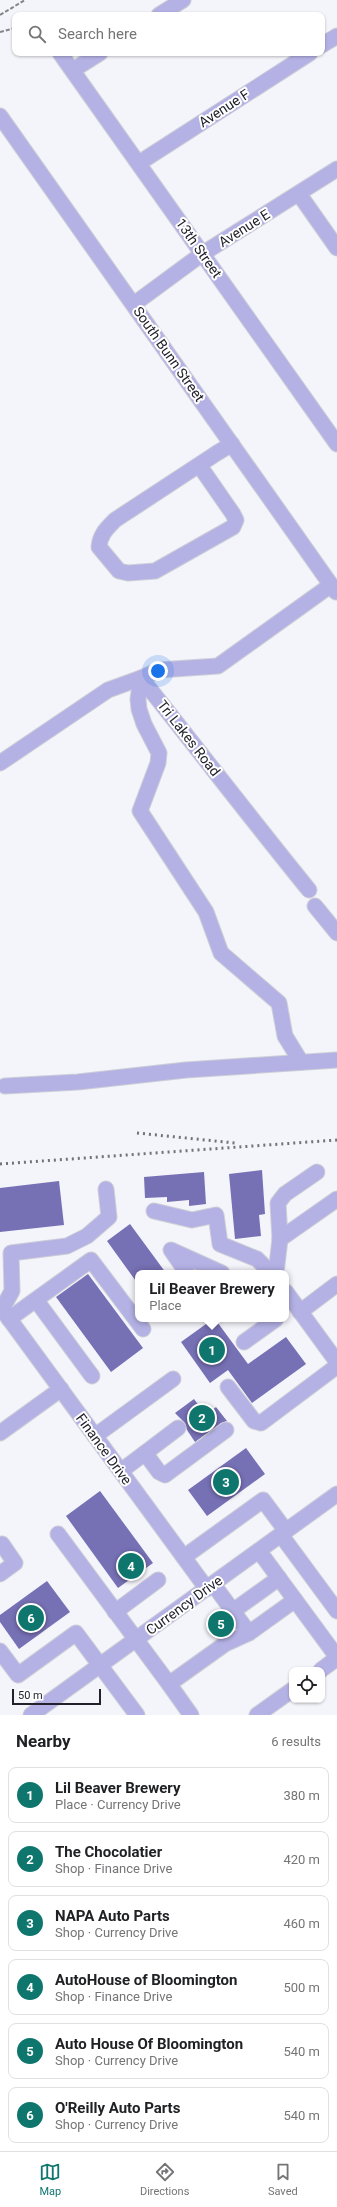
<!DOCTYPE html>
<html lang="en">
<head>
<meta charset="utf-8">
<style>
  body { margin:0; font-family:Roboto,sans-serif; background:#f2f2f2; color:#202124 }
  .controls { position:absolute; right:12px; bottom:12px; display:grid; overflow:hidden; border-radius:8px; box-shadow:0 1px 3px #0004 }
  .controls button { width:36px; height:36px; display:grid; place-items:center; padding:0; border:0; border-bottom:1px solid #e0e0e0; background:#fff; color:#202124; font:20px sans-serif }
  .scale { position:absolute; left:12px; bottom:10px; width:89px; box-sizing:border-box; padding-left:4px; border:2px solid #22212c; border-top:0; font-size:11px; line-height:14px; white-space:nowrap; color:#22212c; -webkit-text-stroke:3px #fff; paint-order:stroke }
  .you { position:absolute; left:158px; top:671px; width:14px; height:14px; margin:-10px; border:3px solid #fff; border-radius:50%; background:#1a73e8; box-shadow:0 0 0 6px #1a73e833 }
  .badge { display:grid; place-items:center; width:26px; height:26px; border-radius:50%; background:#0f766e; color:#fff; font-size:13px; font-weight:700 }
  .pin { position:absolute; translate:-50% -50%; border:2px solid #fff; box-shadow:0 1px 4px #0006 }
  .popup { position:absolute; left:135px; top:1270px; width:154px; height:52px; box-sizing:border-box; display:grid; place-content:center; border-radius:8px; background:#fff; filter:drop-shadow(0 1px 3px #0005); font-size:13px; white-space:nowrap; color:#757577 }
  .popup b { font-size:15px; color:#202124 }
  .popup::after { content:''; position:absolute; left:50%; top:100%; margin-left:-8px; border:8px solid transparent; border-top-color:#fff }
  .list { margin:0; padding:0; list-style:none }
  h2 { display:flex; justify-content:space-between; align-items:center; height:52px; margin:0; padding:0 16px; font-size:17px }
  h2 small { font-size:13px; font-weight:400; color:#757577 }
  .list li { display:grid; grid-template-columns:26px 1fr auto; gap:12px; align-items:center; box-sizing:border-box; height:56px; margin:0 8px 8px; padding:0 8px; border:1px solid #e0e0e0; border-radius:8px }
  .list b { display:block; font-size:15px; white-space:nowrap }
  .list p { margin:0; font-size:13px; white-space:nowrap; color:#757577 }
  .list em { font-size:13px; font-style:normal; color:#757577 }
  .icon { flex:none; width:22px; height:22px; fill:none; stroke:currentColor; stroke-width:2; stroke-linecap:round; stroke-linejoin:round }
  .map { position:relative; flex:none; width:337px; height:1715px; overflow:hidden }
  .search { position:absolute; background:#fff; box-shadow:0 1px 3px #0004; left:12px; right:12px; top:12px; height:44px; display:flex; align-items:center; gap:10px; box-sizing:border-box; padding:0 14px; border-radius:8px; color:#757577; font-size:15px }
  .sheet { height:436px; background:#fff }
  nav { display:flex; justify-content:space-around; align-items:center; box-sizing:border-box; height:56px; border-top:1px solid #e0e0e0; background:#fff; font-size:11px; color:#757577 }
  nav a { display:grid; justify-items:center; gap:2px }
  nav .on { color:#0f766e }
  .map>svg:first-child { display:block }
</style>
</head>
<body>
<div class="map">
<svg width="337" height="1715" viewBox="0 0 337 1715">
  <rect width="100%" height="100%" fill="#f4f4fb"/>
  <!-- building -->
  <g fill="#7670b4">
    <path d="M262 1170 265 1214 259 1215 261 1236 235 1239 229 1174Z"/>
    <path d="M204 1172 206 1204 189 1206V1200L167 1202V1197L145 1198 144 1177Z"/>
    <path d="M59 1181 64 1225 0 1232V1188Z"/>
    <path d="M130 1224 166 1273H138V1284L107 1241Z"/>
    <path d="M88 1274 143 1348 111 1372 56 1297Z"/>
    <path d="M213 1319H215L248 1364 286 1337 306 1364 252 1403 228 1370 210 1383 181 1342Z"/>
    <path d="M194 1399 206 1415 216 1407 227 1421 221 1423 195 1442 187 1430 185 1423 175 1413Z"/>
    <path d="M246 1448 265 1474 207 1516 188 1490Z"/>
    <path d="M100 1491 153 1563 118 1588 66 1516Z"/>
    <path d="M47 1581 70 1612 19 1649 0 1622V1615Z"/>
  </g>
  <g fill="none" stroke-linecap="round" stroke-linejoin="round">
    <!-- minor casing -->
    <g stroke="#ceced6" stroke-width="17">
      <g id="minor">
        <path d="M159 15 183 0"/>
        <path d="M322 45 337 36"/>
        <path d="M60 53 337 444"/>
        <path d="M73 70 100 53"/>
        <path d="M0 116 336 592"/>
        <path d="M139 163 310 53"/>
        <path d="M299 194 337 248"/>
        <path d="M134 304 202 254 337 169"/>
        <path d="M199 465 233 514 236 520 233 527 155 571 128 573 119 571 99 547C100 535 106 529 115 520L217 453 232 444"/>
        <path d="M0 763 108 690 141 678C197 748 252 820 309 890"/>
        <path d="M315 906 337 933"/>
        <path d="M301 1062 285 1036 279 1003 221 953 206 912 140 811 158 763 159 753 144 724 139 709 138 699 141 678 159 670 218 666 331 585"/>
        <path d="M5 1086 78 1082 186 1070 337 1060"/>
        <path d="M106 1189 109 1217 87 1236 67 1246 11 1253 12 1291 2 1309 207 1589"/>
        <path d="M154 1211 192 1220 216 1215 220 1244 257 1259 271 1273"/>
        <path d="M280 1239 278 1203 285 1194 317 1172"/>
        <path d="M187 1273 171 1250 222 1273"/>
        <path d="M276 1273 280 1239 337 1199"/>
        <path d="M286 1292 337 1362"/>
        <path d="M36 1300 92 1376"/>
        <path d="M300 1312 337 1284"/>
        <path d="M9 1319 91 1260 143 1329"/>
        <path d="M244 1342 276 1319"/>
        <path d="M228 1387 254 1421 261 1423 337 1366"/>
        <path d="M0 1433 61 1389"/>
        <path d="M95 1436 173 1379"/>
        <path d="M145 1453 178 1428"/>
        <path d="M121 1471 145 1453 159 1472 165 1475 226 1430"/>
        <path d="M58 1534 169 1684 225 1644 249 1633 295 1600"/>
        <path d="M281 1535 337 1611"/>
        <path d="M0 1545 2 1544 15 1563 0 1574"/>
        <path d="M259 1551 337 1657"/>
        <path d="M184 1557 263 1500 286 1531"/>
        <path d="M213 1584 249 1633"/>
        <path d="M233 1611 279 1578"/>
        <path d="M115 1612 158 1580"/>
        <path d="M0 1651 18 1675 76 1633 137 1715"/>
        <path d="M321 1670 337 1658"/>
        <path d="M169 1684 191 1715"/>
        <path d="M31 1715 337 1494"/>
        <path d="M257 1715 292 1690"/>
      </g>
    </g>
    <!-- path -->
    <g stroke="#85848d" stroke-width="2" stroke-dasharray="4 2" stroke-linecap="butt">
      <path d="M0 15 25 0"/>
      <path d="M0 32 15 28"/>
    </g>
    <!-- minor -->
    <use href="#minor" stroke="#b4b1e5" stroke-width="15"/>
    <!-- rail -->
    <g stroke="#72727b" stroke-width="3" stroke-dasharray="2 4" stroke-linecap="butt">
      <path d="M137 1133 235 1143"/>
      <path d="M0 1164 337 1140"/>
    </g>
  </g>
  <g text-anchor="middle" stroke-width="4" stroke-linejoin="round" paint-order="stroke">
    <!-- street labels -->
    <g font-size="14" fill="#22212c" stroke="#fff">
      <text transform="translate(224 108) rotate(-33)" y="5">Avenue F</text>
      <text transform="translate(244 228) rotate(-32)" y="5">Avenue E</text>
      <text transform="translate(199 248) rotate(55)" y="5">13th Street</text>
      <text transform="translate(169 354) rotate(55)" y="5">South Bunn Street</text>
      <text transform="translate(189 738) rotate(52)" y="5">Tri Lakes Road</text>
      <text transform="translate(104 1449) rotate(54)" y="5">Finance Drive</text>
      <text transform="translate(184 1605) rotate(-36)" y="5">Currency Drive</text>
    </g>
  </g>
</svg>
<div class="controls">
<button><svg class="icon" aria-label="locate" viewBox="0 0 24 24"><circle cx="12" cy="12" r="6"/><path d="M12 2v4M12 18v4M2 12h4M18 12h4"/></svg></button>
</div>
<div class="scale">50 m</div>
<div class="you"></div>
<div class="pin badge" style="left:212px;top:1350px">1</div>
<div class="popup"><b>Lil Beaver Brewery</b>Place</div>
<div class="pin badge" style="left:202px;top:1418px">2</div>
<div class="pin badge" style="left:226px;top:1482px">3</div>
<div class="pin badge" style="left:131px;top:1566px">4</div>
<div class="pin badge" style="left:221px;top:1624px">5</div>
<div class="pin badge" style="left:31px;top:1618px">6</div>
<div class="search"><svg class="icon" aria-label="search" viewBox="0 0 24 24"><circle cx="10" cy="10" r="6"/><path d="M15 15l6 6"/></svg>Search here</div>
</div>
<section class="sheet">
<h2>Nearby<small>6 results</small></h2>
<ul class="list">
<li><span class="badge">1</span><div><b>Lil Beaver Brewery</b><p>Place · Currency Drive</p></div><em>380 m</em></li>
<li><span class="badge">2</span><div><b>The Chocolatier</b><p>Shop · Finance Drive</p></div><em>420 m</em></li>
<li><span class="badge">3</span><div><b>NAPA Auto Parts</b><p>Shop · Currency Drive</p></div><em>460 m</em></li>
<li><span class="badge">4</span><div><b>AutoHouse of Bloomington</b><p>Shop · Finance Drive</p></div><em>500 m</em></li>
<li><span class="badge">5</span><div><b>Auto House Of Bloomington</b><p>Shop · Currency Drive</p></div><em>540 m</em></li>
<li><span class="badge">6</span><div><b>O'Reilly Auto Parts</b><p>Shop · Currency Drive</p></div><em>540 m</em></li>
</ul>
</section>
<nav>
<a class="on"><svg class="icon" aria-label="map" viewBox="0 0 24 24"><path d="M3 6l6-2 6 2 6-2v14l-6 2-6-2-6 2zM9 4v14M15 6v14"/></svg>Map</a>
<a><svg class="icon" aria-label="directions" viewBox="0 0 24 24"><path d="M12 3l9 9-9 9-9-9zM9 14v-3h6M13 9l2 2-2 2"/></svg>Directions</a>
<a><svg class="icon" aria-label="saved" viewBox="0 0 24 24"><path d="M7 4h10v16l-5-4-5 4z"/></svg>Saved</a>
</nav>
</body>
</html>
